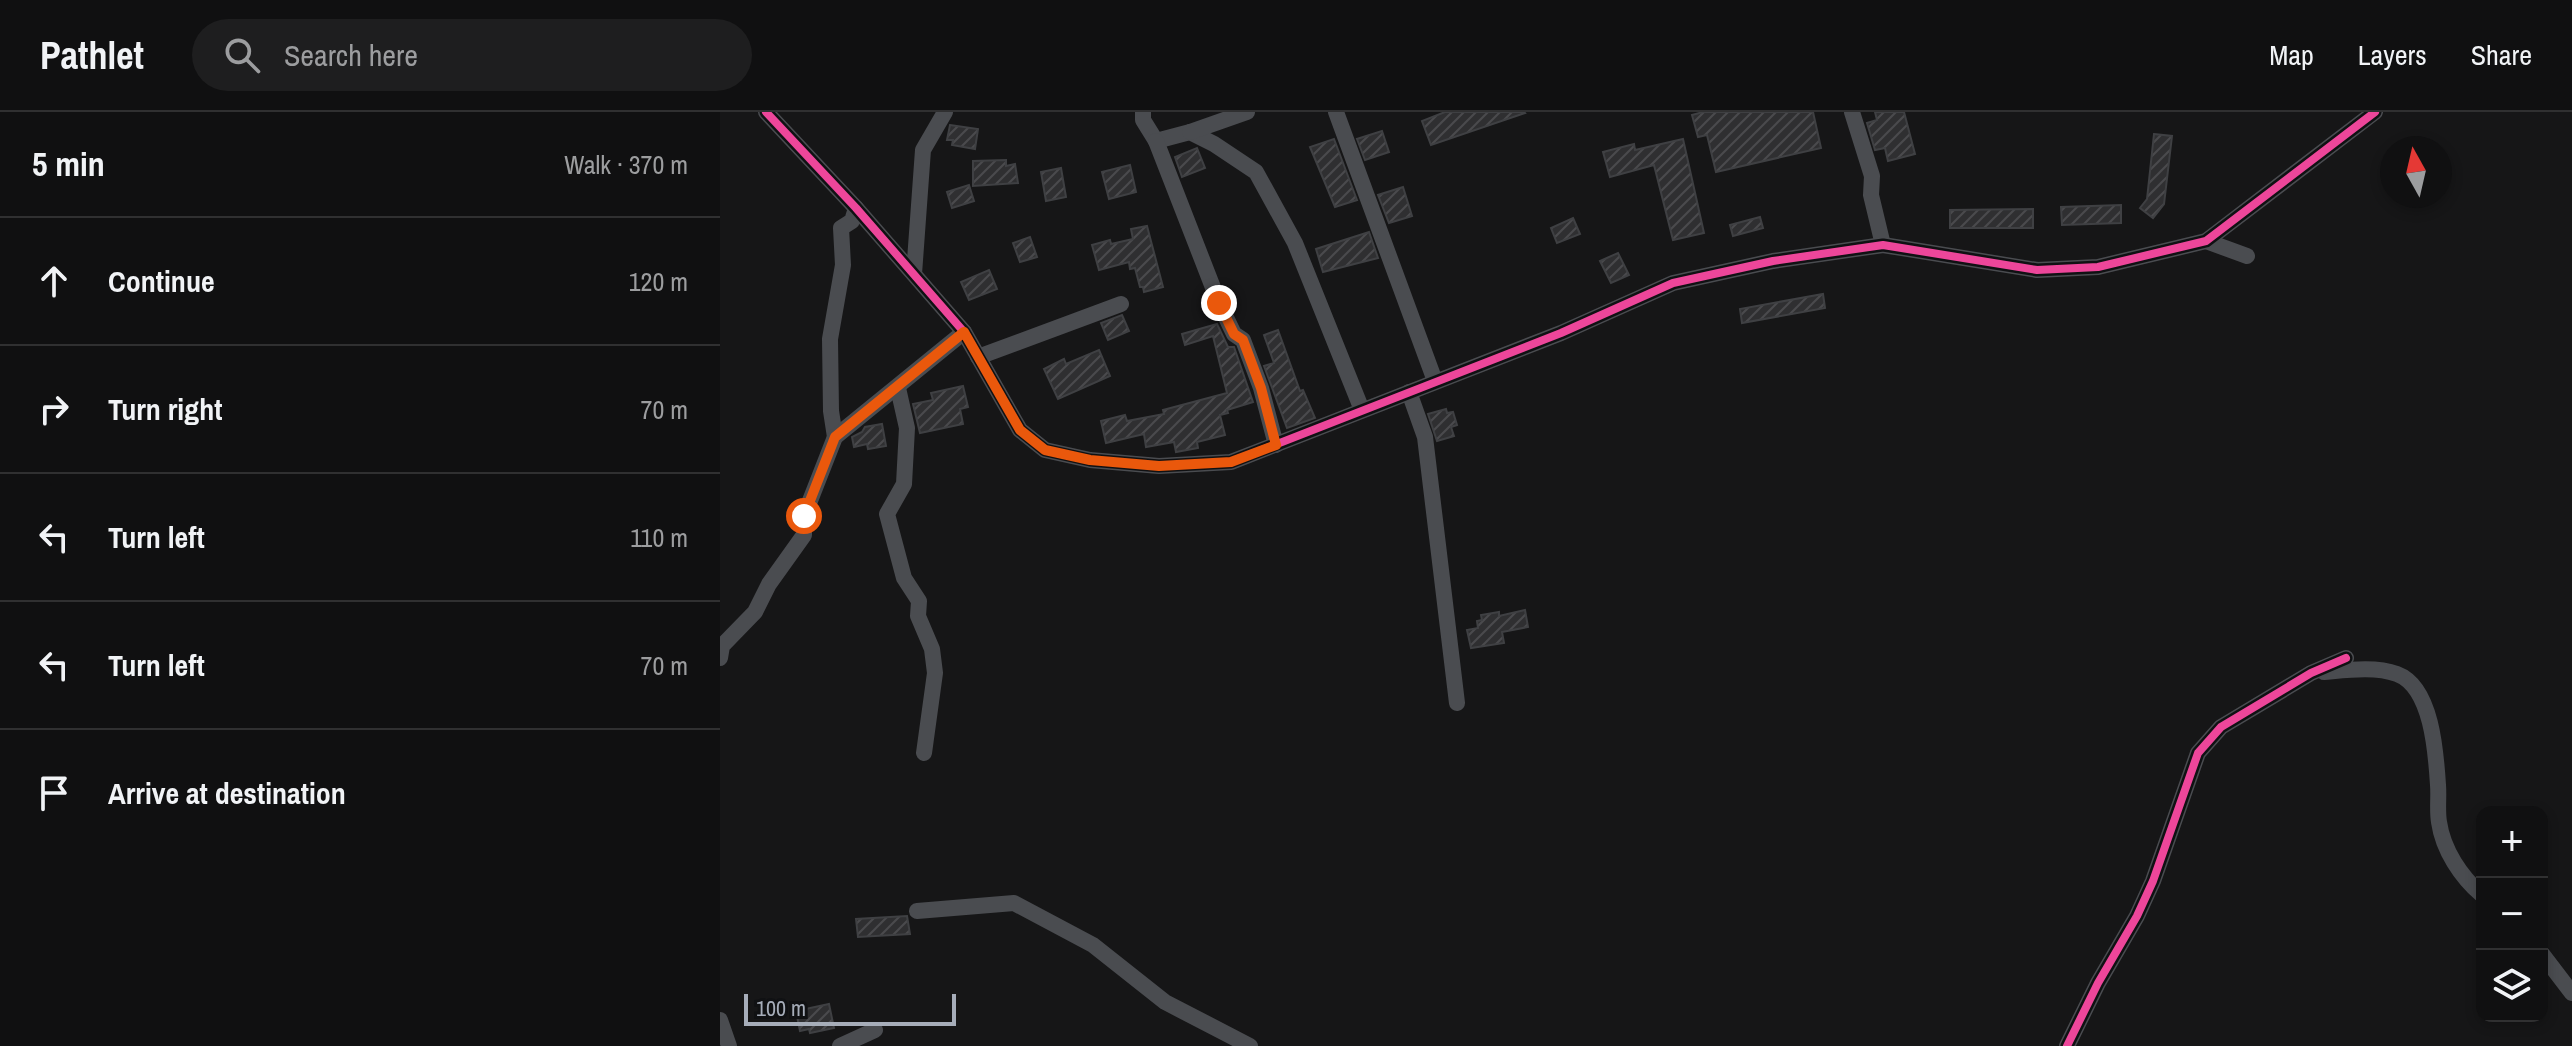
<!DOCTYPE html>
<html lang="en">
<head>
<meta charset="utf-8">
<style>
  body { margin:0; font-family:"Archivo Narrow",sans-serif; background:#1e1e1f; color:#f1f3f6 }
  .controls { position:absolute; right:24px; bottom:24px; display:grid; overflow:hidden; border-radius:16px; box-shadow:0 4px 12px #0003 }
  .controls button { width:72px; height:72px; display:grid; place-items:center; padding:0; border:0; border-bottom:2px solid #303031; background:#101011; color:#f1f3f6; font:40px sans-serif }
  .compass { position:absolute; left:1660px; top:24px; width:72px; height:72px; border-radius:50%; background:#101011; box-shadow:0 4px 12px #0003; rotate:352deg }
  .scale { position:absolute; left:24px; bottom:20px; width:212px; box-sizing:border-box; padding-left:8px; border:4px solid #a6adb9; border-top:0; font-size:22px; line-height:28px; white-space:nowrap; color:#a6adb9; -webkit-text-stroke:6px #101113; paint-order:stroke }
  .stop { position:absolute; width:24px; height:24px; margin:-18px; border:6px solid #ea580c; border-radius:50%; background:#fff }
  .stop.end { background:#ea580c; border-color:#fff; box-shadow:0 2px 8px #0008 }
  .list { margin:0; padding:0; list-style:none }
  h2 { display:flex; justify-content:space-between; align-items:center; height:104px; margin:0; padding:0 32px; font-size:34px }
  h2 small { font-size:26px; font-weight:400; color:#9c9d9f }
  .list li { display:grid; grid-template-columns:52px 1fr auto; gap:24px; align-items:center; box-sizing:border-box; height:128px; padding:0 32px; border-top:2px solid #303031 }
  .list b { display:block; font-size:30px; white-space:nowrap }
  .list em { font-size:26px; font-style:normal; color:#9c9d9f }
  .icon { flex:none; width:44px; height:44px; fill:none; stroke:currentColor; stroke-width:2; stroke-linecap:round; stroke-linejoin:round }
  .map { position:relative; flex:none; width:1852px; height:934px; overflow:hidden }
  header { display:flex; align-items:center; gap:48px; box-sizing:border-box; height:112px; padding:0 40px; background:#101011; border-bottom:2px solid #303031 }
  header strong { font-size:38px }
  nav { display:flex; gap:44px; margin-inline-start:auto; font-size:28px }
  .search { width:560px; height:72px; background:#1e1e1f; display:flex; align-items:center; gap:20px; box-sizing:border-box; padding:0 28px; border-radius:44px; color:#9c9d9f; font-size:30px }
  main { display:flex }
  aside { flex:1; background:#101011 }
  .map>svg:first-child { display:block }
</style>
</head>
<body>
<header>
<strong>Pathlet</strong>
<div class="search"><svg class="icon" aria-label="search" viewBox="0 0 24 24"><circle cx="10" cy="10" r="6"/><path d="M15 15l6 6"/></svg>Search here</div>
<nav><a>Map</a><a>Layers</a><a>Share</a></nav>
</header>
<main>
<aside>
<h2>5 min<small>Walk · 370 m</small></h2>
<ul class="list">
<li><svg class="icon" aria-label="ahead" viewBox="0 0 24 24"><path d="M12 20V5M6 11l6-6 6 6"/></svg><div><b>Continue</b></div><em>120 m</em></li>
<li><svg class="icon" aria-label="right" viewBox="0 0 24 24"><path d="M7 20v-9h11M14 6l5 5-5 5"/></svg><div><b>Turn right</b></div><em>70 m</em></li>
<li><svg class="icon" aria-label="left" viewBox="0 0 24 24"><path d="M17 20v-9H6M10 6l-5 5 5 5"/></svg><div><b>Turn left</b></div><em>110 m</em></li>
<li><svg class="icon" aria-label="left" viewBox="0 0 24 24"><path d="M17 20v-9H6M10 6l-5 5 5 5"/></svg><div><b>Turn left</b></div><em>70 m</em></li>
<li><svg class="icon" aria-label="arrive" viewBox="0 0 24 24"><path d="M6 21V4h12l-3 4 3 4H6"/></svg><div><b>Arrive at destination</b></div></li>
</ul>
</aside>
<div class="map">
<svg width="1852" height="934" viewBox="0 0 1852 934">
  <defs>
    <pattern id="building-hatch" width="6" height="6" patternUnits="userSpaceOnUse" patternTransform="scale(2)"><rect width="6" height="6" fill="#2f2f31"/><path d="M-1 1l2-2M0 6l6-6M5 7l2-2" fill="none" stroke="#4a4a4d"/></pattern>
  </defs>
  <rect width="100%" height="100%" fill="#161617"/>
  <!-- building -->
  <g fill="url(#building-hatch)" stroke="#3f4043" stroke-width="2">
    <path d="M725 0H804L805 1 711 33 702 9Z"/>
    <path d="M983 0H1093L1101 36 996 60 987 23 978 25 972 3Z"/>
    <path d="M1155 0H1184L1195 42 1168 49 1165 36 1155 38 1147 11 1157 8Z"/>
    <path d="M230 13 258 17 255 37 232 33 233 28H227Z"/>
    <path d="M662 19 669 40 645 48 637 27Z"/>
    <path d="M1434 22 1452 24 1444 92 1433 106 1420 96 1427 87Z"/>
    <path d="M614 27 637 88 615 95 590 35Z"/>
    <path d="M963 27 984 121 953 128 934 53 890 65 883 40 914 32 915 38Z"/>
    <path d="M477 36 485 56 462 65 455 45Z"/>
    <path d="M286 48V54L295 52 298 71 253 74V49Z"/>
    <path d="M410 53 416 80 389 87 382 60Z"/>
    <path d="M341 56 346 85 326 89 321 60Z"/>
    <path d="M249 73 254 89 232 96 227 80Z"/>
    <path d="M683 75 692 104 669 111 658 83Z"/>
    <path d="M1401 93V111L1342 113 1341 95Z"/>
    <path d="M1313 97V116H1230V98Z"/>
    <path d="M1040 105 1043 116 1013 124 1010 113Z"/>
    <path d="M853 106 860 122 837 131 831 116Z"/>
    <path d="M427 114 443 175 424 180 423 175H420L415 156 410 157 409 150 379 158 372 133 390 128 391 132 413 127 411 117Z"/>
    <path d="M649 120 658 146 603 160 596 137Z"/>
    <path d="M310 125 317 145 300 150 293 131Z"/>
    <path d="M898 141 909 163 891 171 880 149Z"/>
    <path d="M269 158 277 177 249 188 241 170Z"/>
    <path d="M1103 182 1105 196 1022 211 1020 197Z"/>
    <path d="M402 203 409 219 388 228 381 211Z"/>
    <path d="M497 212 508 235H514L533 290 507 298 508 301 500 303 505 323 477 330 478 336 456 340 454 330 426 335 424 322 386 331 381 309 405 303 407 309 444 302 443 298 507 281 493 224 465 233 462 222Z"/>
    <path d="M558 218 580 279 583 278 595 306 567 316 544 254 554 251 544 223Z"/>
    <path d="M379 238 390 264 338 287 324 257 344 247 346 252Z"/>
    <path d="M243 274 248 295 240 297 243 312 200 321 193 292 213 288 211 281Z"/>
    <path d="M726 297 727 301 733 300 737 313 731 315 734 324 717 329 708 302Z"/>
    <path d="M162 312 166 334 148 337 147 332 134 335 132 325 142 320 145 315Z"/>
    <path d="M805 498 808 515 782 520 784 531 751 536 747 518 758 516 757 509 762 508 761 503 779 500V504Z"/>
    <path d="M187 804 190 822 138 825 136 807Z"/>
    <path d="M109 892 114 916 90 921 89 917 80 919 76 899Z"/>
  </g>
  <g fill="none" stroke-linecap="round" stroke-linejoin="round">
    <!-- street -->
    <g stroke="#4a4c50" stroke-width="16">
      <path d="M46 0 136 96 244 220 300 318 325 338 370 348 439 354 511 350 841 221 953 171 1053 149 1163 133 1317 158 1378 155 1486 129 1655 0"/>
      <path d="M423 0V8L436 29 470 20 494 32 536 60 575 131 642 298"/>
      <path d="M616 0 715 269"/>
      <path d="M1132 0 1152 64 1151 83 1163 133"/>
      <path d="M470 20 527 0"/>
      <path d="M436 29 499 191 514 222 523 228 541 276 556 333"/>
      <path d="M1486 129 1527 144"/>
      <path d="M194 162 203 38 225 0"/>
      <path d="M258 245 401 192"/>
      <path d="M178 276 187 316 184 372 167 402 184 466 199 489 198 504 212 537 215 561 204 641"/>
      <path d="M689 280 705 325 737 591"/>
      <path d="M115 325 111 299 110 227 123 153 121 116 132 109 136 96"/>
      <path d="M0 546 2 534 35 500 49 472 84 423V404L115 325 244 220"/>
      <path d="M1604 560C1627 558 1655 554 1677 562 1712 575 1716 641 1718 673 1719 685 1717 698 1719 710 1723 738 1741 765 1762 783"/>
      <path d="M197 799 294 791 373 833 445 890 530 934"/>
      <path d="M1822 842 1852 881"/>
      <path d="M0 908 9 934"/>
      <path d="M120 934 155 918"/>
      <path d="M1347 934 1378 871 1417 804 1433 769 1478 641 1501 615 1591 561 1626 546"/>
    </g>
    <!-- cycleway casing -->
    <g stroke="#101113" stroke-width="13">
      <g id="cycleway">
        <path d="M46 0 136 96 244 220 300 318 325 338 370 348 439 354 511 350 841 221 953 171 1053 149 1163 133 1317 158 1378 155 1486 129 1655 0"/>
        <path d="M1347 934 1378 871 1417 804 1433 769 1478 641 1501 615 1591 561 1626 546"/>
      </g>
    </g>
    <!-- cycleway -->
    <use href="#cycleway" stroke="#ed469a" stroke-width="8"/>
  </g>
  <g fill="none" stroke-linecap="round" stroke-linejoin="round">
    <!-- route -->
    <path stroke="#ea580c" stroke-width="10" d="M84 404 115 325 244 220 300 318 325 338 370 348 439 354 511 350 556 333 541 276 523 228 514 222 499 191"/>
  </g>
</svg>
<div class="controls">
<button>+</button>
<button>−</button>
<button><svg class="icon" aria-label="layers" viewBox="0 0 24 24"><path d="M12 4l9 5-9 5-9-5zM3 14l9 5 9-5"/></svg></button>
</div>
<svg class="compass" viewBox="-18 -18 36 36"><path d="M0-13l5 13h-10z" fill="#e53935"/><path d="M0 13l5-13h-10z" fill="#9c9d9f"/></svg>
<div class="scale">100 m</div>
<div class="stop" style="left:84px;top:404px"></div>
<div class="stop end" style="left:499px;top:191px"></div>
</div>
</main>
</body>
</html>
